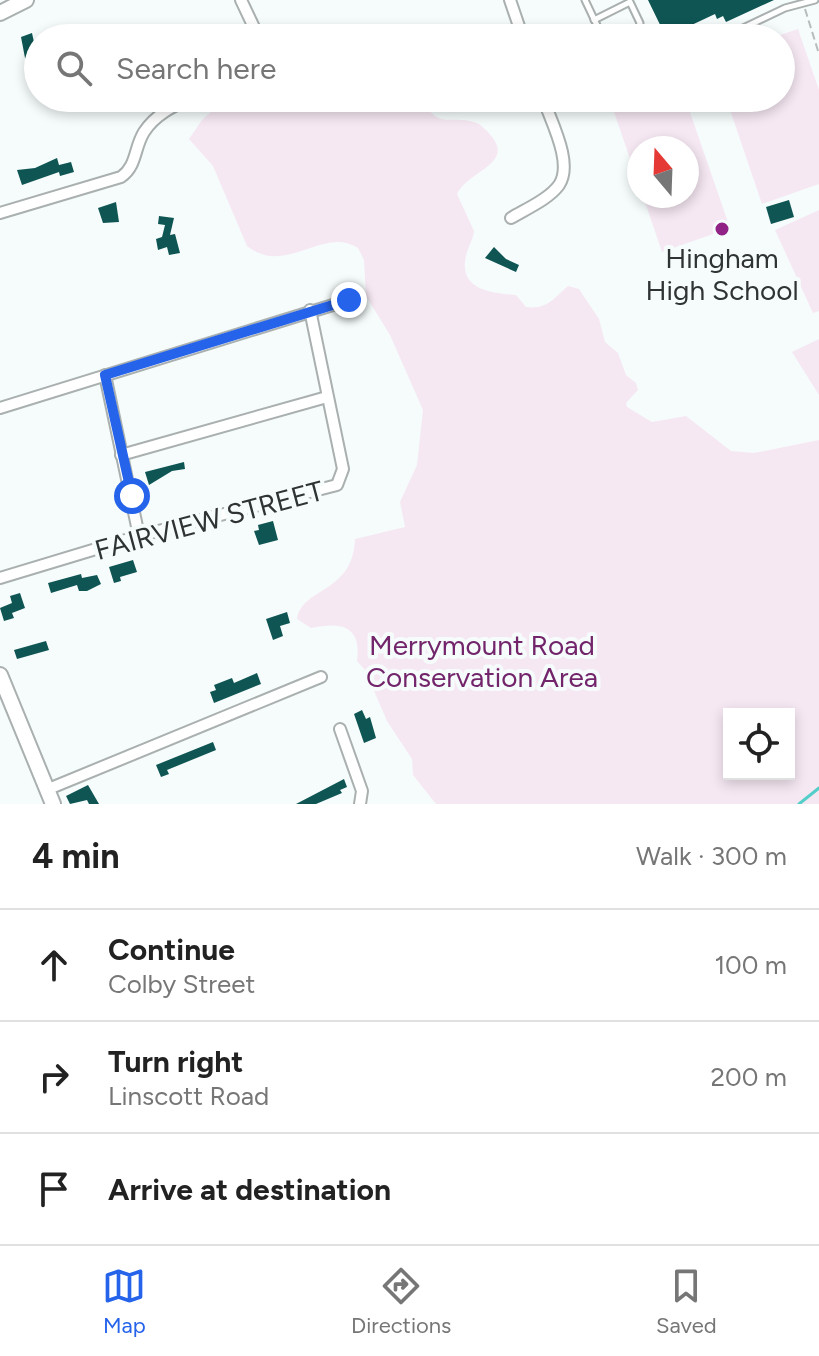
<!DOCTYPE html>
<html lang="en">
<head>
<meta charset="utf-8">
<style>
  body { margin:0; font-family:Figtree,sans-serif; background:#f2f2f2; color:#222 }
  .controls { position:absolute; right:24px; bottom:24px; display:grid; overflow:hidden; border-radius:0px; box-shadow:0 4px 12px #0003 }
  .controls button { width:72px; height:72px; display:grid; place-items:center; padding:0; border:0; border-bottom:2px solid #e0e0e0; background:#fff; color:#222; font:40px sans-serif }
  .compass { position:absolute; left:627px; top:136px; width:72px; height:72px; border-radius:50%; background:#fff; box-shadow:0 4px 12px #0003; rotate:341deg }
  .stop { position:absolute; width:24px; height:24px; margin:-18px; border:6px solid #2563eb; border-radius:50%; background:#fff }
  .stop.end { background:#2563eb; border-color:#fff; box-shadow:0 2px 8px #0008 }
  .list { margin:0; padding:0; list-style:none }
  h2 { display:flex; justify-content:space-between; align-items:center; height:104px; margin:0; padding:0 32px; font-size:34px }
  h2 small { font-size:26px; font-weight:400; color:#767676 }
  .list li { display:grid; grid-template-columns:52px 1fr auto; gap:24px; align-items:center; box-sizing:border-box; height:112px; padding:0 32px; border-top:2px solid #e0e0e0 }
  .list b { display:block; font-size:30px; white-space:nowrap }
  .list p { margin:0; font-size:26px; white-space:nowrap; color:#767676 }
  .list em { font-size:26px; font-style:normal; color:#767676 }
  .icon { flex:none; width:44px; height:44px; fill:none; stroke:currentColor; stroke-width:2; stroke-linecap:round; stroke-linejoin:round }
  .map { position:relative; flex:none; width:819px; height:804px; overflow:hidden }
  .search { position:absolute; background:#fff; box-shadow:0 4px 12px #0003; left:24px; right:24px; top:24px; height:88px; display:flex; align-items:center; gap:20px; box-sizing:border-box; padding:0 28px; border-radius:44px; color:#767676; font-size:30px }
  .sheet { height:440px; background:#fff }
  nav { display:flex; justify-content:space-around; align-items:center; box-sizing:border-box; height:112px; border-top:2px solid #e0e0e0; background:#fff; font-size:22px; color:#767676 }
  nav a { display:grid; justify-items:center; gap:4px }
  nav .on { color:#2563eb }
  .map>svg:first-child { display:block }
</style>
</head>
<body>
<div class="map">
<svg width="819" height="804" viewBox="0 0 819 804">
  <rect width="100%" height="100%" fill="#f5fcfb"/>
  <!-- green -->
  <g fill="#f6e8f3" fill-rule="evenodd">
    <path d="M798 29 819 90V184L762 204 726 98H781V38H771Z"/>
    <path d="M226 98H422C438 133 452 112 479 124 527 163 469 168 457 194L474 231C473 240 468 247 466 256 458 290 492 293 516 295L526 307C547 310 554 298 568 286L579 289 599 319 605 342 618 353 626 375 636 383 638 390 626 403 627 407 652 422 686 416 731 451 754 453 819 440V804H436L413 775 412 759 387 721 365 670 357 661C362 624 339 622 311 628L297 619C302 587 353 594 355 539L405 527 400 502 417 465 423 410 390 335 366 296 364 260 358 248C324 225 285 277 247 246L213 166 189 139 202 120ZM729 714H789V774H729Z"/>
    <path d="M635 98H685L730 228 662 252 643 196H687V148H639V185L612 106Z"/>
    <path d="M819 210V311L813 313 775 230Z"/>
    <path d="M819 339V395L792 352Z"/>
  </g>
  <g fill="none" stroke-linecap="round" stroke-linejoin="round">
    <!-- stream -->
    <path stroke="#53cec9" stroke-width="3" d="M799 804 819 788"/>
  </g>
  <!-- building -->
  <g fill="#0e5553">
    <path d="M648 0H774L726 22 723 16 717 19 715 14 666 37Z"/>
    <path d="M32 33 37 56 26 63 21 37Z"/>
    <path d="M57 158 59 165 71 162 74 172 60 176 59 172 22 185 17 170 35 168Z"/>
    <path d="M789 200 794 217 771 224 766 207Z"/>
    <path d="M116 202 119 222 103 223 98 208Z"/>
    <path d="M159 216 174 218 170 235 175 234 180 253 169 255 167 247 158 250 156 239 162 237 165 225 158 224Z"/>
    <path d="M494 247 506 259 519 265 516 272 485 258Z"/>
    <path d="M184 462 185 469 172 471 149 485 145 472Z"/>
    <path d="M273 521 278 540 259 545 254 531 259 530 258 525Z"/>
    <path d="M133 560 137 572 120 577 121 581 114 583 109 567Z"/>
    <path d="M81 574 82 578 97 575 101 584 87 591H79L77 585 51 593 48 583Z"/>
    <path d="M20 593 25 608 12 613 14 618 4 621 0 608 12 603 10 596Z"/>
    <path d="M287 612 290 623 280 626 283 636 273 640 266 619Z"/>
    <path d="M46 641 49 650 17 659 14 650Z"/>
    <path d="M257 673 261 684 214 703 210 692 216 690 214 685 232 678 234 683Z"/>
    <path d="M362 710 366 719 370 717 376 738 364 743 354 714Z"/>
    <path d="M213 742 216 750 167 770 169 774 161 777 156 765Z"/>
    <path d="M344 779 347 787 340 790 342 793 316 804H296Z"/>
    <path d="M88 785 99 804H89L87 800 70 804 66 796Z"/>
  </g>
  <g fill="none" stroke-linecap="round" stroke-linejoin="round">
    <!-- lane casing -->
    <g stroke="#a9b0af" stroke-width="9">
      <g id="lane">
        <path d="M585 0 603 38"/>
        <path d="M594 20 630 2 640 23 638 30"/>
        <path d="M613 38 635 29 649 38"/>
        <path d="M722 38 785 8 815 0"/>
      </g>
    </g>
    <!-- street casing -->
    <g stroke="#a9b0af" stroke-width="14">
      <g id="street">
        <path d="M241 0 259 38"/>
        <path d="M510 0 523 38"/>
        <path d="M0 213 121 177C137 166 134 148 144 132 155 115 173 106 191 98"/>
        <path d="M511 218C526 209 549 199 559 185 574 163 550 120 543 98"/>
        <path d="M105 375 139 536"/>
        <path d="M0 408 349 300"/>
        <path d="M121 455 327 397"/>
        <path d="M0 578 139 536 337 485 343 469 310 310"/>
        <path d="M340 729 362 791 360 804"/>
        <path d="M46 790 321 677"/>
      </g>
    </g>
    <!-- secondary casing -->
    <g stroke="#a9b0af" stroke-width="18">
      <g id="secondary">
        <path d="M0 13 26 0"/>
        <path d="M0 675 53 804"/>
      </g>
    </g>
    <!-- path -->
    <path stroke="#b7bdbc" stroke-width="2" stroke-dasharray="8 4" stroke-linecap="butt" d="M805 9 819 54"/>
    <!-- lane -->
    <use href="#lane" stroke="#fff" stroke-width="5"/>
    <!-- street -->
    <use href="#street" stroke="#fff" stroke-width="10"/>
    <!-- secondary -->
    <use href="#secondary" stroke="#fff" stroke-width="14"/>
  </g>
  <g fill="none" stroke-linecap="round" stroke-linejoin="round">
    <!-- route -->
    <path stroke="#2563eb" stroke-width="10" d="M132 496 105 375 349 300"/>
  </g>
  <!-- markers -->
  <circle fill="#902385" stroke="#f5fcfb" stroke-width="3" cx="722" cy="229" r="8"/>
  <g text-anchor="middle" stroke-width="8" stroke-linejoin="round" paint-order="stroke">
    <!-- poi labels -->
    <g font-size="28" fill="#303333" stroke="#f5fcfb">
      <text x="722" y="268">Hingham<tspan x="722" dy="32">High School</tspan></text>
    </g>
    <!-- street labels -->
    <g font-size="28" fill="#303333" stroke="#f5fcfb">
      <text transform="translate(209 520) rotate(-15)" y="10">FAIRVIEW STREET</text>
    </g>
    <!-- park labels -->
    <g font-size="28" fill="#73256b" stroke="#f5fcfb">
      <text x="482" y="655">Merrymount Road<tspan x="482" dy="32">Conservation Area</tspan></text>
    </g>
  </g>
</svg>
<div class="controls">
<button><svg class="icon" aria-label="locate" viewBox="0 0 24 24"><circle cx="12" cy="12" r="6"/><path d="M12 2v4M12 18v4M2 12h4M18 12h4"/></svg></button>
</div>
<svg class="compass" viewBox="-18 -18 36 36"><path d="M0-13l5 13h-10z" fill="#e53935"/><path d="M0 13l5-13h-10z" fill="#767676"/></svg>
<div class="stop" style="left:132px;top:496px"></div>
<div class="stop end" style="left:349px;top:300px"></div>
<div class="search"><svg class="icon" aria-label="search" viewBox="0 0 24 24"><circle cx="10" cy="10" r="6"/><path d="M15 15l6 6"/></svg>Search here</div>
</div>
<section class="sheet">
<h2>4 min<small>Walk · 300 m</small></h2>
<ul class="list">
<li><svg class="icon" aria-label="ahead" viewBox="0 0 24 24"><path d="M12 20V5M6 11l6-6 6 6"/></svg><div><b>Continue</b><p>Colby Street</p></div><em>100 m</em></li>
<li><svg class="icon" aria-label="right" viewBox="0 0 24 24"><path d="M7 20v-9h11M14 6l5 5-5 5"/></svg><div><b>Turn right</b><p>Linscott Road</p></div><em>200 m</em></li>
<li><svg class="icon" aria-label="arrive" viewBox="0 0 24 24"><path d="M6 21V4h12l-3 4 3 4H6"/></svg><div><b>Arrive at destination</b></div></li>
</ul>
</section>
<nav>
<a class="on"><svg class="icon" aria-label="map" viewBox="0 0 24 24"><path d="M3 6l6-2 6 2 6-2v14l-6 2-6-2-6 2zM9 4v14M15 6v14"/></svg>Map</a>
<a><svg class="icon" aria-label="directions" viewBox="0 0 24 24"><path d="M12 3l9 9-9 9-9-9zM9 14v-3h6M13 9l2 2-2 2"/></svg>Directions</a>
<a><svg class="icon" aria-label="saved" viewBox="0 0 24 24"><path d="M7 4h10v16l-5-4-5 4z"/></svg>Saved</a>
</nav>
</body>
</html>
